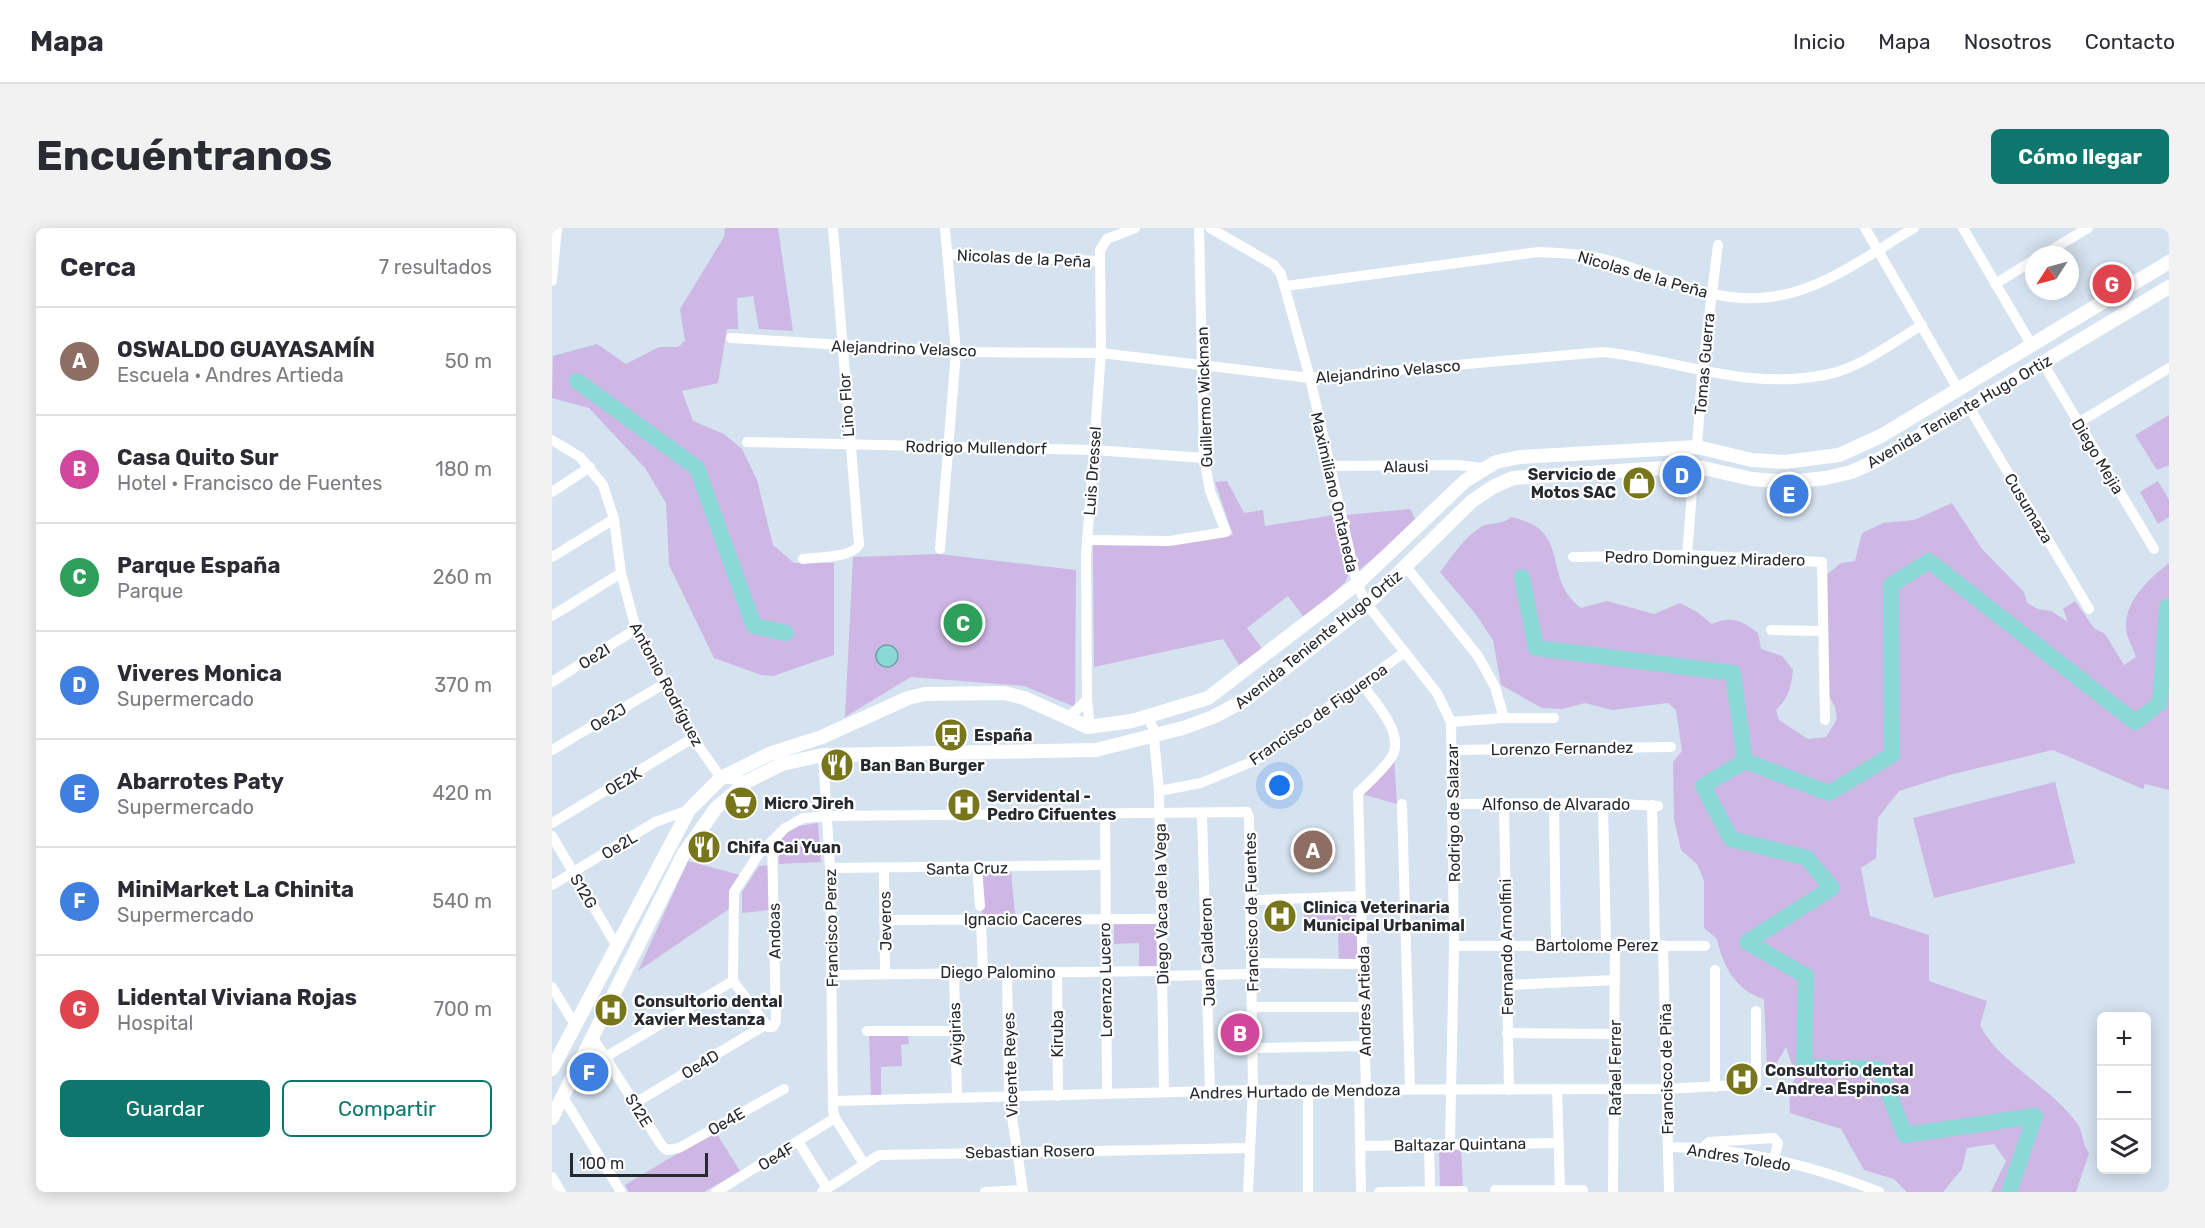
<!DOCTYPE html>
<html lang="es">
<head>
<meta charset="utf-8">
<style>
  body { margin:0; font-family:Rubik,sans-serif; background:#f2f2f3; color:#2b2b33 }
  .controls { position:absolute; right:18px; bottom:18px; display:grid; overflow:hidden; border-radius:9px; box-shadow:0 3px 15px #0003 }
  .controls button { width:54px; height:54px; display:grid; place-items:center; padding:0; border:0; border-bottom:2px solid #e1e1e2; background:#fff; color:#2b2b33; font:30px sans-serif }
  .compass { position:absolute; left:1473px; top:18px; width:54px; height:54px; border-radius:50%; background:#fff; box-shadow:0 3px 15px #0003; rotate:234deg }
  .scale { position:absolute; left:18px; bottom:15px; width:138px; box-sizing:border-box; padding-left:6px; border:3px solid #252a2f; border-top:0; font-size:16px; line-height:21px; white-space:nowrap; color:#252a2f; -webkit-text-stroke:4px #fff; paint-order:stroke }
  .you { position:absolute; left:728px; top:558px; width:21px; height:21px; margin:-15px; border:4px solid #fff; border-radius:50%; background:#1a73e8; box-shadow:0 0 0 9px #1a73e833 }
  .badge { display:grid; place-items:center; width:39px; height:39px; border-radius:50%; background:#0f766e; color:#fff; font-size:20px; font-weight:700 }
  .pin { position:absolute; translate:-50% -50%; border:3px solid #fff; box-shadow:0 2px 6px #0006 }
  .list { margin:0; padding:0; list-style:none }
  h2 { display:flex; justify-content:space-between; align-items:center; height:78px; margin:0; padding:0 24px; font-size:26px }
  h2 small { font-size:20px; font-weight:400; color:#7c7c81 }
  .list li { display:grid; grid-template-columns:39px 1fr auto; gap:18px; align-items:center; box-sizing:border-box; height:108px; padding:0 24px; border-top:2px solid #e1e1e2 }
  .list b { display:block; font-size:22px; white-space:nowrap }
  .list p { margin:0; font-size:20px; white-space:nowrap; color:#7c7c81 }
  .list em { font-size:20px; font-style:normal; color:#7c7c81 }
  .actions { display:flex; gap:12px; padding:18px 24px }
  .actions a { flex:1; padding:14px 0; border:2px solid #0f766e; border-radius:9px; text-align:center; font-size:21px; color:#0f766e }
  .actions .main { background:#0f766e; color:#fff }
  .icon { flex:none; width:33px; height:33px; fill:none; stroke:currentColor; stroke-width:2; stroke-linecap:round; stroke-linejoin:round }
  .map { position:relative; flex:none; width:1617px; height:964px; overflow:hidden; border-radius:9px }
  header { display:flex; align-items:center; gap:36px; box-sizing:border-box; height:84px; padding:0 30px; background:#fff; border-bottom:2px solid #e1e1e2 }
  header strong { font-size:28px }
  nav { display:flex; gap:33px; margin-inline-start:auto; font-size:21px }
  .intro { display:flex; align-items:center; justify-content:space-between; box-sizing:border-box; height:144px; padding:0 36px }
  h1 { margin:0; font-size:42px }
  .button { padding:15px 27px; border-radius:9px; background:#0f766e; color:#fff; font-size:21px; font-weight:700 }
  main { display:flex; gap:36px; padding:0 36px }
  aside { flex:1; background:#fff; border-radius:9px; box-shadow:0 3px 15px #0003 }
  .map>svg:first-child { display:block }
</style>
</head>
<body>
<header>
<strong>Mapa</strong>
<nav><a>Inicio</a><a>Mapa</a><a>Nosotros</a><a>Contacto</a></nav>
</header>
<div class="intro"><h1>Encuéntranos</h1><a class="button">Cómo llegar</a></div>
<main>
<aside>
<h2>Cerca<small>7 resultados</small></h2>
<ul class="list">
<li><span class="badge" style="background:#8d6e63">A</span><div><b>OSWALDO GUAYASAMÍN</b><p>Escuela · Andres Artieda</p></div><em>50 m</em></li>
<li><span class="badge" style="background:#d1479c">B</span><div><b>Casa Quito Sur</b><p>Hotel · Francisco de Fuentes</p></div><em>180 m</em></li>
<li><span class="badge" style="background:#2e9e5b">C</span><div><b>Parque España</b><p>Parque</p></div><em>260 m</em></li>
<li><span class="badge" style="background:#3f7fe0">D</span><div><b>Viveres Monica</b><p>Supermercado</p></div><em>370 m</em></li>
<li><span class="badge" style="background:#3f7fe0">E</span><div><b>Abarrotes Paty</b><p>Supermercado</p></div><em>420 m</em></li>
<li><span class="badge" style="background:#3f7fe0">F</span><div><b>MiniMarket La Chinita</b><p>Supermercado</p></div><em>540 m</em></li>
<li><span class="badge" style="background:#e0444e">G</span><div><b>Lidental Viviana Rojas</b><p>Hospital</p></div><em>700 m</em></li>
</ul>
<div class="actions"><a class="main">Guardar</a><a>Compartir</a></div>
</aside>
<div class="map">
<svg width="1617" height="964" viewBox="0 0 1617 964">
  <rect width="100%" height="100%" fill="#d5e2ef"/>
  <!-- green -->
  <g fill="#ceb7e5">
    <path d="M173 0H226L241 103 207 101 201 68 185 70 186 101H175L166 155 130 163 141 193 172 206 190 221 205 252 221 317 242 335H282V427L221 448 209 447 162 430 117 337 114 275 93 240 37 180 0 170 1 128 45 116 74 136 107 119H126L133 113 128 81 172 9Z"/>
    <path d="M1617 187V237L1605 242 1583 207Z"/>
    <path d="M675 253 692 285 711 282 713 298 782 287 796 348 793 354 753 391 736 368 695 400 712 423 689 440 671 411 542 439 541 315 681 307 663 254Z"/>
    <path d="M1606 253 1617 272V289L1606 296 1588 264Z"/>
    <path d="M1400 275 1430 321 1472 364 1475 375 1486 381 1499 383 1516 394 1511 381 1523 373 1542 400 1553 406 1572 437 1584 429C1581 420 1575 410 1574 401 1572 373 1597 351 1617 335V562L1593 556 1591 561 1501 522 1401 546 1347 563 1326 590 1324 630 1309 640 1318 688 1377 707V753L1435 773 1428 797C1446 834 1499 859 1525 895 1532 904 1529 915 1537 925L1524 964H1439L1454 933 1442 916 1415 920 1410 941 1391 964H1355L1342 951 1312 942 1289 901 1238 885 1237 861 1244 849 1234 819 1223 838 1215 839 1212 771C1184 763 1170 737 1165 711L1152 700V653L1145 636 1129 622 1122 591 1121 534 1130 523 1124 482 1116 475 1060 482 1033 475 1010 481 990 480 949 457 941 412 922 384 888 344C900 329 912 309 929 299 939 293 950 298 959 289 1022 302 988 349 1029 380L1055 373 1102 386 1128 375 1145 384 1160 396C1179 387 1191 393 1206 405L1209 421 1230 428 1241 442C1239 459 1237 470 1224 482L1227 492 1256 511 1274 509 1285 491 1283 479 1274 462 1273 348 1289 335 1303 333 1310 305 1331 295 1362 292Z"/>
    <path d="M858 281 865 294 807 342 794 287Z"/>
    <path d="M387 326 524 342 523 479 472 458 359 449 293 489 301 329Z"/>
    <path d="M842 530 845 576 806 565Z"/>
    <path d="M1503 554 1523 635 1382 670 1361 590Z"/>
    <path d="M266 595 269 634 227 636 226 615 240 599Z"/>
    <path d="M136 633 188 647 177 681 86 743Z"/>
    <path d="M218 637V682L190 685V664L207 638Z"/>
    <path d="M459 643 463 687 430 686 429 644Z"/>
    <path d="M808 668 811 735H787L786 705 752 704V670Z"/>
    <path d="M562 691H611L610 740H587V715L562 716Z"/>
    <path d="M356 805 357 816 349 817 350 838 329 839V868H319L317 807Z"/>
    <path d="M163 903 188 943 152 964H77L73 957Z"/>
    <path d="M887 919H909L911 960H888Z"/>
  </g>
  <!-- water -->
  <circle fill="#8ad9d7" stroke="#6ca4a5" stroke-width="1.5" cx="335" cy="428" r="11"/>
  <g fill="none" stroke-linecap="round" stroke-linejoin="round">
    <!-- river -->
    <g stroke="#8ad9d7" stroke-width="16">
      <path d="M25 153 145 240 202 398 234 405"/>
      <path d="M970 349 984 420 1181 445 1193 533"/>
      <path d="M1193 533 1151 558 1179 611 1255 630 1280 660 1195 714 1254 748 1252 839 1327 841 1353 907 1483 888 1457 964"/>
      <path d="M1193 533 1277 565 1340 527 1339 357 1377 333 1583 494 1608 475 1615 379 1617 378"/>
    </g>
    <!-- minor -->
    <g stroke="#fff" stroke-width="10">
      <path d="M658 0 722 37 729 46 758 150 805 356 814 375 885 465 899 494 902 718 898 915"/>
      <path d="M1313 0 1406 161"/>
      <path d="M1411 0 1479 116"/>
      <path d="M395 26 548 33"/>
      <path d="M1491 27 1536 0"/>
      <path d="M0 53 5 0"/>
      <path d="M1443 56 1482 32"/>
      <path d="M734 58 986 24C1011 25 1034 26 1059 33 1111 48 1162 77 1218 69 1270 63 1318 26 1362 0"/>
      <path d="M179 110 404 124 549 125 758 150 1051 124C1128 132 1197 164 1277 146 1310 139 1341 114 1370 97"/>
      <path d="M1491 135 1602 321"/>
      <path d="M1417 179 1537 381"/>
      <path d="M1526 195 1617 140"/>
      <path d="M0 212 28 229 51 257 62 291 69 345 84 401 141 510 169 550 196 553"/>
      <path d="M195 214 542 222 652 230"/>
      <path d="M1145 219 1150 145 1166 17"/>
      <path d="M777 238 906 237 931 240"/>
      <path d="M0 264 38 239"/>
      <path d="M535 312 617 313 674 304 658 263 652 230 647 0"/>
      <path d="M388 321 404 124 393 0"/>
      <path d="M1135 327 1142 238"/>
      <path d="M0 329 62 291"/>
      <path d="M1021 329 1135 327 1270 334 1273 492"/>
      <path d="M251 331C266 329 299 330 307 317L281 0"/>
      <path d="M855 340 926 428 943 459 952 490"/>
      <path d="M0 388 69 345"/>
      <path d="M1219 402 1269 403"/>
      <path d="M0 454 84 401"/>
      <path d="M809 455C822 473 855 507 839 530 830 543 817 554 806 565L814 861"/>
      <path d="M535 472 534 328 549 125 548 22 555 11 583 0"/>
      <path d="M596 489 601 500 607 563 612 864"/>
      <path d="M516 490 535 472 537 490 536 499"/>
      <path d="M899 494 952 490H1002"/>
      <path d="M0 522 112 456"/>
      <path d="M901 522 1119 519"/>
      <path d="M271 527 278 640 281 882 283 890 312 936"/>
      <path d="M607 563 649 555 702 533 853 424"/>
      <path d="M1051 575 1054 716"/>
      <path d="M850 576 858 861"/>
      <path d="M901 576 1051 575 1106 578"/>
      <path d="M1002 576 1004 716"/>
      <path d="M952 577 957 862"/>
      <path d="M1100 577 1103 717"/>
      <path d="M553 585 555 866"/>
      <path d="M650 586 658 863"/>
      <path d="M0 595 141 510"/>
      <path d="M0 608 64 717"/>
      <path d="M220 613 224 793 221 799H216L181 753 182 664 206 627 233 600 251 590 276 588 695 584 697 589 701 862 696 964"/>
      <path d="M278 640 552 637"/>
      <path d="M425 640 428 678"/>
      <path d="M332 641 333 745"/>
      <path d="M0 657 103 594 137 582"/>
      <path d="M707 672 808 668"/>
      <path d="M429 691 431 744"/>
      <path d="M332 692 611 691"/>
      <path d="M1111 717 1117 964"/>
      <path d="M902 718H1153"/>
      <path d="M700 735 812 736"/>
      <path d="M402 744 405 868"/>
      <path d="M505 744 506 868"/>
      <path d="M455 745 457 868 471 964"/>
      <path d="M281 747 611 743"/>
      <path d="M611 748 700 746"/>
      <path d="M955 757 1063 752"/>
      <path d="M0 759 22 795"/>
      <path d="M700 779H812"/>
      <path d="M315 803H403"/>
      <path d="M955 805 1063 806"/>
      <path d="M41 810 110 918 115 922 127 920 232 861"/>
      <path d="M700 820 813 818"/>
      <path d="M55 828 181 753"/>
      <path d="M1163 859V742"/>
      <path d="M807 861 809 964"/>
      <path d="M1005 861 1008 962"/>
      <path d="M756 863V964"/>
      <path d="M11 869 69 964"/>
      <path d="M282 873 701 862 1113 861 1204 856V783"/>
      <path d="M83 875 213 797"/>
      <path d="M247 915 275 960"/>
      <path d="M877 915 878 963"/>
      <path d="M809 918 1007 915"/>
      <path d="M1116 919C1187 920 1261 937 1327 964"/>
      <path d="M1151 920 1157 914 1222 910 1226 915 1222 931"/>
      <path d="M0 949 9 964"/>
      <path d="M943 962H1031"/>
      <path d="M164 964 283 890"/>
      <path d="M270 964 327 927 698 920"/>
      <path d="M433 964 470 962"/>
      <path d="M827 964 911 963"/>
      <path d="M1061 964 1063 716"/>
    </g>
    <!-- major -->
    <g stroke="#fff" stroke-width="14">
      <path d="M0 841 137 582 169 550 217 526 270 509 356 470 373 466 452 465 472 470 536 499 580 493 656 470 805 356 913 253 944 234 968 229 1145 219 1200 232 1233 234 1287 227 1329 208 1617 34"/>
      <path d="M0 890 131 627 164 580 196 553 230 536 271 527 544 522 631 500 661 489 693 472 815 376 920 273 941 259 961 250 1142 238 1200 251 1236 254 1274 250 1299 244 1322 234 1417 179 1617 59"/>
    </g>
  </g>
  <!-- icons -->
  <defs>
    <g id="shop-disc" transform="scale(1.725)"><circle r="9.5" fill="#78761b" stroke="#fff"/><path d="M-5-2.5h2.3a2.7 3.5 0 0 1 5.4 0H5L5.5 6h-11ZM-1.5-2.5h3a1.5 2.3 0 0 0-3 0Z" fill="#fff"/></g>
    <g id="bus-disc" transform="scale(1.725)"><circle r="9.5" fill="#78761b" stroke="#fff"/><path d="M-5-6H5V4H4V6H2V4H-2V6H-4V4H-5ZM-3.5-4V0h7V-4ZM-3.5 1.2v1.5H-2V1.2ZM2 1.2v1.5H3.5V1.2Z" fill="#fff"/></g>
    <g id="restaurant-disc" transform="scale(1.725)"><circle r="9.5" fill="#78761b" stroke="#fff"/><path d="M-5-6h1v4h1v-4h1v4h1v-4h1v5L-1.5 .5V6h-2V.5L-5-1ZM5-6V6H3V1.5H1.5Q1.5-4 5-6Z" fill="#fff"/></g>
    <g id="supermarket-disc" transform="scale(1.725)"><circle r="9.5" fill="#78761b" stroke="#fff"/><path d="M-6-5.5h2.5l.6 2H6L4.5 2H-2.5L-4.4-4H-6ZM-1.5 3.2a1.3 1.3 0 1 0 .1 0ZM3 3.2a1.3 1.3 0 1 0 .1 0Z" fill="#fff"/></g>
    <g id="hospital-disc" transform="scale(1.725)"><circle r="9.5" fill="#78761b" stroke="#fff"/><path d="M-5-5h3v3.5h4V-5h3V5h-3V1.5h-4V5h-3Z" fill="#fff"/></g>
  </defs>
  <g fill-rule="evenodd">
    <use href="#shop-disc" x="1087" y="255"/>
    <use href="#bus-disc" x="399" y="507"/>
    <use href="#restaurant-disc" x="285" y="537"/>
    <use href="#supermarket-disc" x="189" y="575"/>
    <use href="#hospital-disc" x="412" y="577"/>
    <use href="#restaurant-disc" x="152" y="619"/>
    <use href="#hospital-disc" x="728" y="688"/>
    <use href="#hospital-disc" x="59" y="782"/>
    <use href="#hospital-disc" x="1190" y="851"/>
  </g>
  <g text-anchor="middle" stroke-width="4.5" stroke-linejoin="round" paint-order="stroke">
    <!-- street labels -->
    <g font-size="16" fill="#252a2f" stroke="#fff">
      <text transform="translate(472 30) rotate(3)" y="6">Nicolas de la Peña</text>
      <text transform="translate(1091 46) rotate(16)" y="6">Nicolas de la Peña</text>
      <text transform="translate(352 120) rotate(2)" y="6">Alejandrino Velasco</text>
      <text transform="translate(1152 136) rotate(-85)" y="6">Tomas Guerra</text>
      <text transform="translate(836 143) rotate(-5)" y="6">Alejandrino Velasco</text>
      <text transform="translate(652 169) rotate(-92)" y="6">Guillermo Wickman</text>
      <text transform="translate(294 177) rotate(-94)" y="6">Lino Flor</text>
      <text transform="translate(1407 183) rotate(-30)" y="6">Avenida Teniente Hugo Ortiz</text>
      <text transform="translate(424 219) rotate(1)" y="6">Rodrigo Mullendorf</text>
      <text transform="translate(1546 228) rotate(59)" y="6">Diego Mejia</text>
      <text transform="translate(854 238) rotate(-1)" y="6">Alausi</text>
      <text transform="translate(540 243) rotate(-86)" y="6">Luis Dressel</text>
      <text transform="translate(783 264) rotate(77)" y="6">Maximiliano Ontaneda</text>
      <text transform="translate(1477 280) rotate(59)" y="6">Cusumaza</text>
      <text transform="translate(1153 330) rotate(1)" y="6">Pedro Dominguez Miradero</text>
      <text transform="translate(766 411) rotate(-39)" y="6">Avenida Teniente Hugo Ortiz</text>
      <text transform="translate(42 428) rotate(-32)" y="6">Oe2I</text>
      <text transform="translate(115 456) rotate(62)" y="6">Antonio Rodríguez</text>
      <text transform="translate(766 486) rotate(-35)" y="6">Francisco de Figueroa</text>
      <text transform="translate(56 489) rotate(-31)" y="6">Oe2J</text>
      <text transform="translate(1010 520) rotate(-1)" y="6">Lorenzo Fernandez</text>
      <text transform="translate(71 553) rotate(-31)" y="6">OE2K</text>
      <text x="1004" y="582">Alfonso de Alvarado</text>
      <text transform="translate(901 585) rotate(-91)" y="6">Rodrigo de Salazar</text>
      <text transform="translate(67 617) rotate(-31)" y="6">Oe2L</text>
      <text transform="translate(415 640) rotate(-1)" y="6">Santa Cruz</text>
      <text transform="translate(32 663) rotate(60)" y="6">S12G</text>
      <text transform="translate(609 676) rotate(-91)" y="6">Diego Vaca de la Vega</text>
      <text transform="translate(699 684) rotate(-91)" y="6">Francisco de Fuentes</text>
      <text x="471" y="697">Ignacio Caceres</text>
      <text transform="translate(333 693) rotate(-91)" y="6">Jeveros</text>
      <text transform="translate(279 700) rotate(-91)" y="6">Francisco Perez</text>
      <text transform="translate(222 703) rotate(-91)" y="6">Andoas</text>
      <text x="1045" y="723">Bartolome Perez</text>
      <text transform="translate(954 719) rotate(-91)" y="6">Fernando Arnolfini</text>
      <text transform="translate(655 724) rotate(-92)" y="6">Juan Calderon</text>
      <text x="446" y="750">Diego Palomino</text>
      <text transform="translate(553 752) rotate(-91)" y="6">Lorenzo Lucero</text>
      <text transform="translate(812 773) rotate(-91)" y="6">Andres Artieda</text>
      <text transform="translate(403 806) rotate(-92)" y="6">Avigirias</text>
      <text transform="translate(505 806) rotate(-90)" y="6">Kiruba</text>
      <text transform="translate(148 836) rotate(-31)" y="6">Oe4D</text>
      <text transform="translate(458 837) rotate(-92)" y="6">Vicente Reyes</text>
      <text transform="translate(1063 840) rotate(-90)" y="6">Rafael Ferrer</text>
      <text transform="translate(1114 841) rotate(-91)" y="6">Francisco de Piña</text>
      <text transform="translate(743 863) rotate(-1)" y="6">Andres Hurtado de Mendoza</text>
      <text transform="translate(87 882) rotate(58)" y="6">S12E</text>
      <text transform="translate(174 893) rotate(-30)" y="6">Oe4E</text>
      <text transform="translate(908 916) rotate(-1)" y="6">Baltazar Quintana</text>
      <text transform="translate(478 923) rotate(-1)" y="6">Sebastian Rosero</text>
      <text transform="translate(224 928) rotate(-31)" y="6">Oe4F</text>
      <text transform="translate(1187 929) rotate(9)" y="6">Andres Toledo</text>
    </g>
    <!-- poi labels -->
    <g font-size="16" font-weight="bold" fill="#252a2f" stroke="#fff" text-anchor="start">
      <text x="1064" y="252" text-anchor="end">Servicio de<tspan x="1064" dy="18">Motos SAC</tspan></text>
      <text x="422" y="513">España</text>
      <text x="308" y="543">Ban Ban Burger</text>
      <text x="435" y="574">Servidental -<tspan x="435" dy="18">Pedro Cifuentes</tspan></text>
      <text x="212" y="581">Micro Jireh</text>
      <text x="175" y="625">Chifa Cai Yuan</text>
      <text x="751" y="685">Clinica Veterinaria<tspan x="751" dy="18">Municipal Urbanimal</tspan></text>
      <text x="82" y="779">Consultorio dental<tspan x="82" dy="18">Xavier Mestanza</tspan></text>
      <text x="1213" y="848">Consultorio dental<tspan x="1213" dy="18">- Andrea Espinosa</tspan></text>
    </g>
  </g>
</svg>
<div class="controls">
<button>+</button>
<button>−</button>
<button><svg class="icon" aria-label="layers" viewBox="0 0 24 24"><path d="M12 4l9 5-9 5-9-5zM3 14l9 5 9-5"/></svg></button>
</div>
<svg class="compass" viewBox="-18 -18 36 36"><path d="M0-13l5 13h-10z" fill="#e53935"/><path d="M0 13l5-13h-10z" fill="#7c7c81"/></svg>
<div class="scale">100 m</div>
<div class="you"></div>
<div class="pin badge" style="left:761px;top:622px;background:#8d6e63">A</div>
<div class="pin badge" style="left:688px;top:805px;background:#d1479c">B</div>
<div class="pin badge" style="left:411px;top:395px;background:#2e9e5b">C</div>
<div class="pin badge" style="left:1130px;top:247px;background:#3f7fe0">D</div>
<div class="pin badge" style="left:1237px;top:266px;background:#3f7fe0">E</div>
<div class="pin badge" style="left:37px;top:844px;background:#3f7fe0">F</div>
<div class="pin badge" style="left:1560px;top:56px;background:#e0444e">G</div>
</div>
</main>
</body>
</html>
